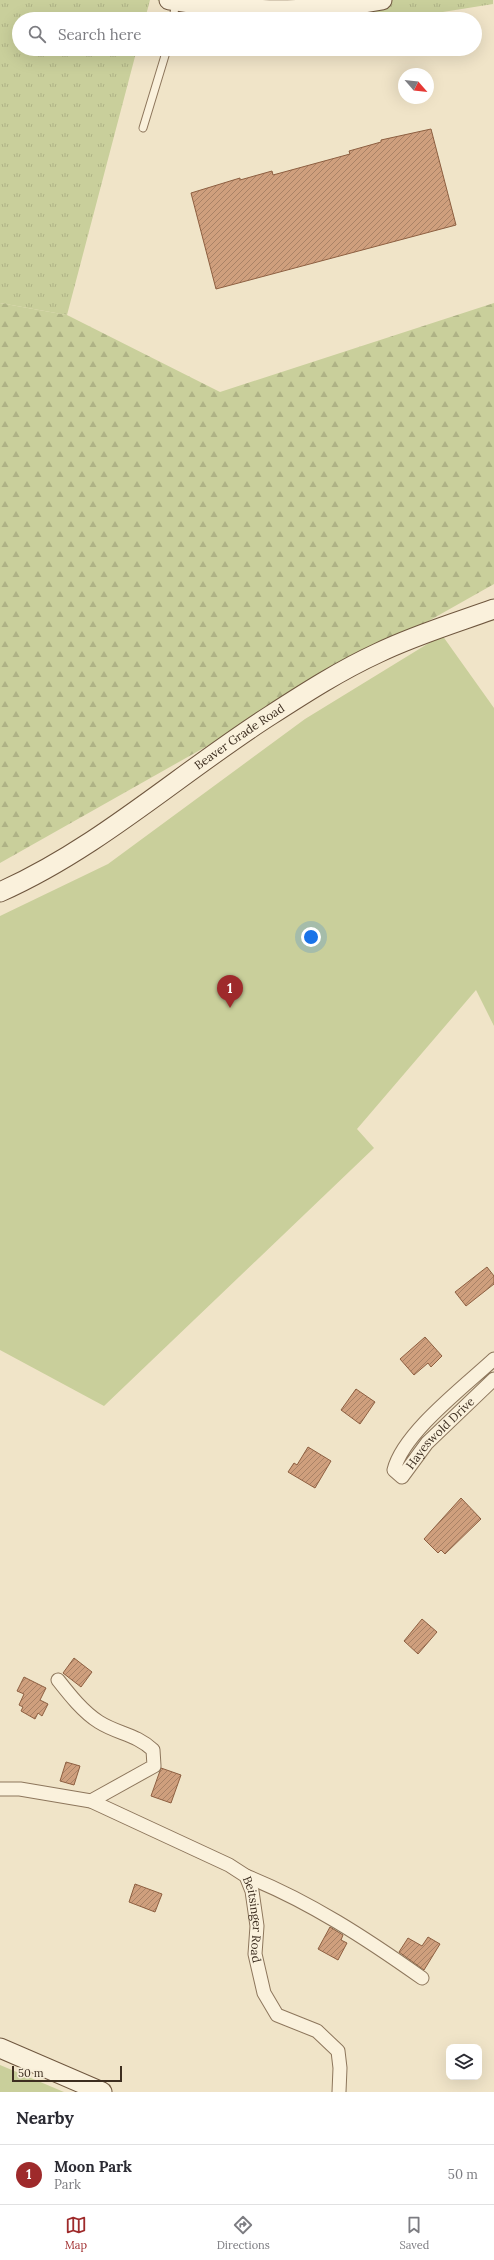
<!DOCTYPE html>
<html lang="en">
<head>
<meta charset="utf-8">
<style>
  body { margin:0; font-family:Lora,serif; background:#f7f7f7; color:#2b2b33 }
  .controls { position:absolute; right:12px; bottom:12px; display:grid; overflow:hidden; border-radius:8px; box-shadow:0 4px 16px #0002 }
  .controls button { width:36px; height:36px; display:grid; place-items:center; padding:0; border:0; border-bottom:1px solid #e1e1e2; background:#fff; color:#2b2b33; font:20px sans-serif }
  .compass { position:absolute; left:398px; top:68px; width:36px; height:36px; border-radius:50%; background:#fff; box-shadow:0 4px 16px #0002; rotate:118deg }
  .scale { position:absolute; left:12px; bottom:10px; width:110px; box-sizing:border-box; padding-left:4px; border:2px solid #3d2e20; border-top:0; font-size:11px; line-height:14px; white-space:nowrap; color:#3d2e20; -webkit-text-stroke:3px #f7eed8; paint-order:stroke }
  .you { position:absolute; left:311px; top:937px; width:14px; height:14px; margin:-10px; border:3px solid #fff; border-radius:50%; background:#1a73e8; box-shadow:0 0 0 6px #1a73e833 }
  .badge { display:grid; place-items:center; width:26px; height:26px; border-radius:50%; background:#9e2a2b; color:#fff; font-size:13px; font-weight:700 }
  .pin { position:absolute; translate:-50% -33px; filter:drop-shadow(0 1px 2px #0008) }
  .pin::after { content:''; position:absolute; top:21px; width:14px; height:12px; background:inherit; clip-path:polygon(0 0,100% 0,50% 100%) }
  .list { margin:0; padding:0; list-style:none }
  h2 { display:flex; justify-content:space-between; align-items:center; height:52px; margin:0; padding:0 16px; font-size:17px }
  h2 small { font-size:13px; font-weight:400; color:#7c7c81 }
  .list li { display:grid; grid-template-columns:26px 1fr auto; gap:12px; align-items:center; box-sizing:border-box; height:60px; padding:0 16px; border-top:1px solid #e1e1e2 }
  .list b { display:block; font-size:15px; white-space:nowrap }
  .list p { margin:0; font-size:13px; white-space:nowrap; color:#7c7c81 }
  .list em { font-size:13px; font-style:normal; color:#7c7c81 }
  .icon { flex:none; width:22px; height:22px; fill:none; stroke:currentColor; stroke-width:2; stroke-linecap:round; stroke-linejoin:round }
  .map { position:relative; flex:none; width:494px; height:2092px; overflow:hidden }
  .search { position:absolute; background:#fff; box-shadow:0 4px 16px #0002; left:12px; right:12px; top:12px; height:44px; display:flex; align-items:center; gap:10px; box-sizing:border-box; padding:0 14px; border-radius:22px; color:#7c7c81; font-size:15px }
  .sheet { height:112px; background:#fff }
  nav { display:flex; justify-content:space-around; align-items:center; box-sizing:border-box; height:56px; border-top:1px solid #e1e1e2; background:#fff; font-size:11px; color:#7c7c81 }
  nav a { display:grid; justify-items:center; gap:2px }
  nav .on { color:#9e2a2b }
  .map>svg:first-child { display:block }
</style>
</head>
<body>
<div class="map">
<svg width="494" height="2092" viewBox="0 0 494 2092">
  <defs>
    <pattern id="grass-tufts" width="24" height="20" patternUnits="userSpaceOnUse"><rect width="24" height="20" fill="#c9cf9b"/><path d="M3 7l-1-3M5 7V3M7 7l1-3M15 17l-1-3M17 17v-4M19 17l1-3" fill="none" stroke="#aeb285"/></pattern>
    <pattern id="forest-firs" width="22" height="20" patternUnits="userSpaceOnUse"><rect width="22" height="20" fill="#c9cf9b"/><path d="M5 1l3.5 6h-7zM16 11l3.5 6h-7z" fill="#aeb285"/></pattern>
    <pattern id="building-hatch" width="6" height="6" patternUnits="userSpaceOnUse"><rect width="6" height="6" fill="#cf9f7d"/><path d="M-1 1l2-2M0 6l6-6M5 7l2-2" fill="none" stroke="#a98266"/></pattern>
  </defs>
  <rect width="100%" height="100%" fill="#f0e4c8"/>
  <!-- grass -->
  <g fill="url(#grass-tufts)">
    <path d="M0 0H150L145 19H19V49H137L67 315 0 303Z"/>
    <path d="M157 0H493V4L399 19H195Z"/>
  </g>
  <!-- forest -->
  <path fill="url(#forest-firs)" d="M0 303 67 315 220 392 494 303V584L0 863Z"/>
  <!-- park -->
  <g fill="#c9cf9b">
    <path d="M442 635 494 708V1026L476 990 357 1129 374 1148 104 1406 0 1350V916L108 864 305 719Z"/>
    <path d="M0 2065 64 2092H0Z"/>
  </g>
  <!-- building -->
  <g fill="url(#building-hatch)" stroke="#8d5f41">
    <path d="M431 129 456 225 216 289 191 193 240 178V180L272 171 273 175 350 154 349 151 381 142V140Z"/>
    <path d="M487 1267 494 1276V1284L466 1306 455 1292Z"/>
    <path d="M425 1337 442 1356 431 1367 428 1363 414 1375 400 1359Z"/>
    <path d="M356 1389 375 1402 360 1424 341 1410Z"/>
    <path d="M308 1447 331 1461 315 1488 288 1472 294 1463 297 1465Z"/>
    <path d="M461 1498 481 1519 445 1554 441 1550 438 1553 424 1539Z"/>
    <path d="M422 1619 437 1632 418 1654 404 1641Z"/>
    <path d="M74 1658 92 1672 81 1687 63 1673Z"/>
    <path d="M24 1677 46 1688 40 1700 48 1704 42 1716 38 1713 35 1719 21 1711 23 1707 19 1705 24 1694 17 1691Z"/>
    <path d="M66 1762 80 1766 74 1785 60 1781Z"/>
    <path d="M161 1768 181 1775 171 1803 151 1796Z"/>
    <path d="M135 1884 162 1894 155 1912 129 1902Z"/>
    <path d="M330 1927 343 1935 341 1940 347 1943 338 1960 318 1949Z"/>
    <path d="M428 1937 440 1944 424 1970 399 1952 408 1938 422 1946Z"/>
  </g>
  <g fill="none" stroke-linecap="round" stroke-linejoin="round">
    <!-- lane casing -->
    <g stroke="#8d765c" stroke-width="9">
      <g id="lane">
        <path d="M173 19 176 1"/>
        <path d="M143 128 167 49"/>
      </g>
    </g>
    <!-- street casing -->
    <g stroke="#8d765c" stroke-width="15">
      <g id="street">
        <path id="s1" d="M494 1359C465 1386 403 1433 394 1470L402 1477 427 1443 494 1379"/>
        <path d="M58 1680C69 1694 83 1712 99 1722 118 1734 136 1734 153 1750L154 1766 91 1801"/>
        <path id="s2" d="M0 1789H20L91 1801 229 1865 246 1876 252 1891 257 1926 255 1954 264 1993 277 2015 317 2031 338 2051 340 2068 339 2092"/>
        <path d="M246 1876C309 1901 367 1939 422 1978"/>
      </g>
    </g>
    <!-- secondary casing -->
    <g stroke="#6f573f" stroke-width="21">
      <g id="secondary">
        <path d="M169 0C242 12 309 14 382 0"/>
        <path id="s3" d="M0 892C99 848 180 773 271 715 305 693 341 670 378 653 415 635 455 623 494 609"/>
        <path d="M0 2048 102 2092"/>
      </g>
    </g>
    <!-- lane -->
    <use href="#lane" stroke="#faf1dc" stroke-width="7"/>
    <!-- street -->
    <use href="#street" stroke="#faf1dc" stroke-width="13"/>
    <!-- secondary -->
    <use href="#secondary" stroke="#faf1dc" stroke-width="19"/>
  </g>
  <g text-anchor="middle" stroke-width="3.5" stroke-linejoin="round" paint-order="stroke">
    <!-- street labels -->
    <g font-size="12" fill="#3d2e20" stroke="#f7eed8">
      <text dy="4" stroke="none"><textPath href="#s3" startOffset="286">Beaver Grade Road</textPath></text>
      <text dy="4" stroke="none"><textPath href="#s1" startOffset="220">Hayeswold Drive</textPath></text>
      <text dy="4" stroke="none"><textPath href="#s2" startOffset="309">Beitsinger Road</textPath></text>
    </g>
  </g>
</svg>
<div class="controls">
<button><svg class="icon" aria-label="layers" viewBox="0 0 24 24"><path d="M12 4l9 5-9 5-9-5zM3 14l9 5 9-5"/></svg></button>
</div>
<svg class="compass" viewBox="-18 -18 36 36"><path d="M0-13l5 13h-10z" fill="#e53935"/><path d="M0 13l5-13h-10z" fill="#7c7c81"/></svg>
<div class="scale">50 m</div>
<div class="you"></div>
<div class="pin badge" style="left:230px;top:1008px">1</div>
<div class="search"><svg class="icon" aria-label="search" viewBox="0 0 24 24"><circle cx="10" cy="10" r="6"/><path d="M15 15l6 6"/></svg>Search here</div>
</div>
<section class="sheet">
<h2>Nearby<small></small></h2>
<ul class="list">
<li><span class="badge">1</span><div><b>Moon Park</b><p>Park</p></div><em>50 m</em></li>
</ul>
</section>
<nav>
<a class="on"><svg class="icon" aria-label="map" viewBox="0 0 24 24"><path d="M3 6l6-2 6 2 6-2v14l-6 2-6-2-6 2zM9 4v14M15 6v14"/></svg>Map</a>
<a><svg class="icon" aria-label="directions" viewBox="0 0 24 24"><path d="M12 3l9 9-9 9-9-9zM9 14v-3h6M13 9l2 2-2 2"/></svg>Directions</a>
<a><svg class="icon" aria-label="saved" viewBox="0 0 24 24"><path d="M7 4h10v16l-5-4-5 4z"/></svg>Saved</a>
</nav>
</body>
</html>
